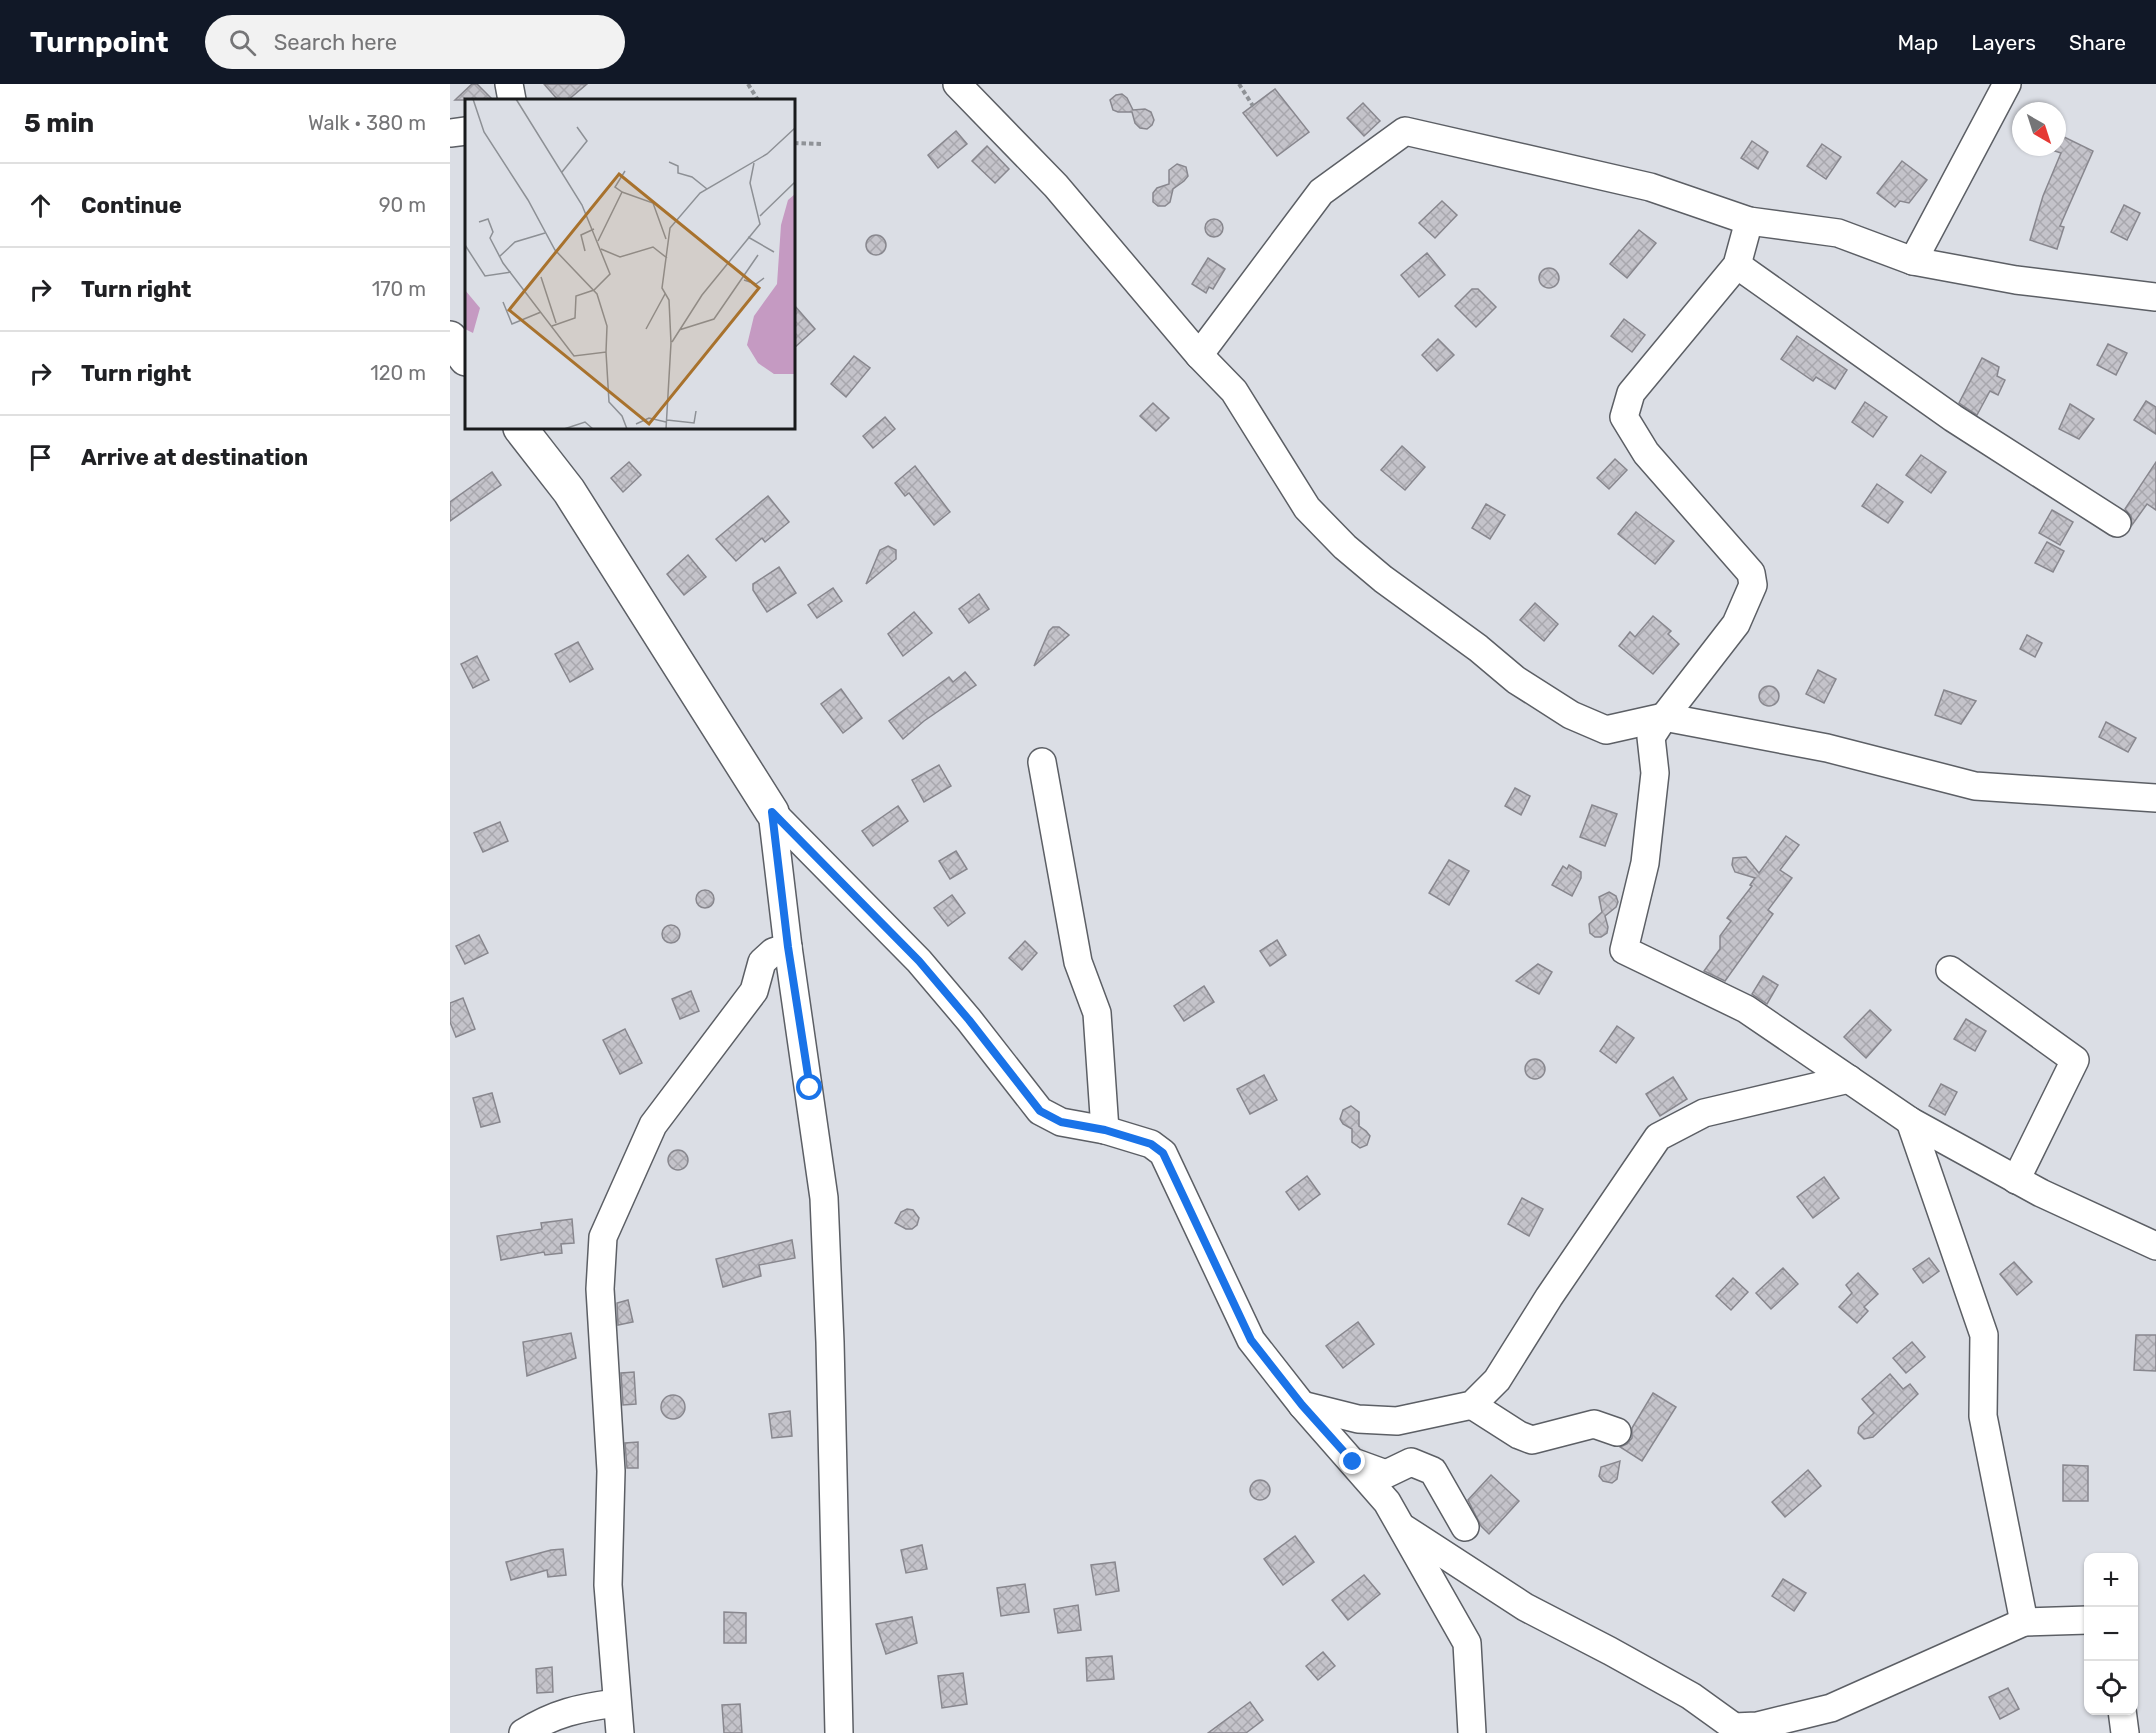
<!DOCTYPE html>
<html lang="en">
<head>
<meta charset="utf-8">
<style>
  body { margin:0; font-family:Rubik,sans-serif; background:#f2f2f2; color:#202124 }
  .controls { position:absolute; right:18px; bottom:18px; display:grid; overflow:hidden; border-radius:12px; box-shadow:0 2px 4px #0004 }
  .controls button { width:54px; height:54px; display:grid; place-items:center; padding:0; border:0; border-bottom:2px solid #e0e0e0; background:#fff; color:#202124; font:30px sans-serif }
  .compass { position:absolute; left:1562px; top:18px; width:54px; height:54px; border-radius:50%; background:#fff; box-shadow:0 2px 4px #0004; rotate:141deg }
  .stop { position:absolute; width:18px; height:18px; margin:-14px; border:4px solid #1a73e8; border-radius:50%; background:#fff }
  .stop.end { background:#1a73e8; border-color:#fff; box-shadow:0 2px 6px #0008 }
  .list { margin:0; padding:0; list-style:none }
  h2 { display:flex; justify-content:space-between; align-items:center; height:78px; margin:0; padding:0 24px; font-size:26px }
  h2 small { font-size:20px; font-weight:400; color:#757577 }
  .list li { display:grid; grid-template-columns:39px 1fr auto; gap:18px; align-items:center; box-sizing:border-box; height:84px; padding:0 24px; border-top:2px solid #e0e0e0 }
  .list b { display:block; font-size:22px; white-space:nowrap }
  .list em { font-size:20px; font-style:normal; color:#757577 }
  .icon { flex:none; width:33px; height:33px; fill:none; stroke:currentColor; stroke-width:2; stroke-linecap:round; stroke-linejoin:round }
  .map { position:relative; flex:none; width:1706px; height:1649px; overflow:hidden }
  header { display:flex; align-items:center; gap:36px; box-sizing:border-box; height:84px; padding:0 30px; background:#111827; color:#fff }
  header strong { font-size:28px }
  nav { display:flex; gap:33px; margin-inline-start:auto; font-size:21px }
  .search { width:420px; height:54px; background:#f2f2f2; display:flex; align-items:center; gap:15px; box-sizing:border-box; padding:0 21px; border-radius:33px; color:#757577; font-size:22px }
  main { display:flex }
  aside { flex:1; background:#fff }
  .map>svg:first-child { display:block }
</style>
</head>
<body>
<header>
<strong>Turnpoint</strong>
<div class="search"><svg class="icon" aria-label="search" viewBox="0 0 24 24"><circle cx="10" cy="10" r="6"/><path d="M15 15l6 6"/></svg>Search here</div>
<nav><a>Map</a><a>Layers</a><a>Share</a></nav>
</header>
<main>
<aside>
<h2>5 min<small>Walk · 380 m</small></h2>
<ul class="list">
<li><svg class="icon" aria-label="ahead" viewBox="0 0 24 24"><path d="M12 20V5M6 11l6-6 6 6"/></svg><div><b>Continue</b></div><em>90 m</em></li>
<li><svg class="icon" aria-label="right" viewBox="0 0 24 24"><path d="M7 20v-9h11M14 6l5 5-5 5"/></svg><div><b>Turn right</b></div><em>170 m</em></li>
<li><svg class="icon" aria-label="right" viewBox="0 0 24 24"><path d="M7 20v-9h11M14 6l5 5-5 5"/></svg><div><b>Turn right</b></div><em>120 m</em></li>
<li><svg class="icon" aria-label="arrive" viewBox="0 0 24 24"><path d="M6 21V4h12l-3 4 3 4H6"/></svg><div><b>Arrive at destination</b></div></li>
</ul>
</aside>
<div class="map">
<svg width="1706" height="1649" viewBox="0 0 1706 1649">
  <defs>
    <pattern id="building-cross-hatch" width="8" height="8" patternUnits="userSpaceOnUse" patternTransform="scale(1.5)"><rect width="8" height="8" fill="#c4c3ca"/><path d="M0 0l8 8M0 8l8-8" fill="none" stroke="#a8a7ad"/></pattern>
  </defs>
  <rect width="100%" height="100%" fill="#dbdee5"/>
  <!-- building -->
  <g fill="url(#building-cross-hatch)" stroke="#88878e" stroke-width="1.5">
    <path d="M22 0H27L43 16H5Z"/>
    <path d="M94 0H137L118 16H108Z"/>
    <path d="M825 5 859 48 827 72 793 29Z"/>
    <path d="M672 10 677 14 683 26 695 25 701 28 704 36 702 41 697 45 690 44 685 39 682 28H668L663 26 660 16 666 11Z"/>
    <path d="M913 19 930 37 914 52 897 34Z"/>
    <path d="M506 47 517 60 488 84 478 71Z"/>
    <path d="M1612 52 1643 67 1610 142 1614 143 1607 165 1580 156 1593 112 1611 69 1605 67Z"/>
    <path d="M1302 57 1318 68 1308 85 1291 74Z"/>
    <path d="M1372 60 1391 73 1376 95 1357 82Z"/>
    <path d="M537 62 559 85 545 99 522 77Z"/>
    <path d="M1452 77 1477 96 1459 119 1450 117 1445 123 1427 109Z"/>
    <path d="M727 80 736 83 738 92 734 97 723 105 720 118 715 122H708L703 118V109L707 104 719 100V86Z"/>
    <path d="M992 117 1007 131 985 154 969 139Z"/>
    <path d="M1674 121 1690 129 1677 156 1661 148Z"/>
    <circle cx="764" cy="144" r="9"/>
    <path d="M1189 146 1206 159 1177 194 1160 180Z"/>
    <circle cx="426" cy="161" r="10"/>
    <path d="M977 169 995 191 969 213 951 191Z"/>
    <path d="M758 174 775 185 763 205 759 203 756 209 742 200Z"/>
    <circle cx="1099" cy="194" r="10"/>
    <path d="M1022 205H1028L1046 223 1026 243 1005 222Z"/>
    <path d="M344 221 365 245 344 264Z"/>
    <path d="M1174 235 1195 251 1182 268 1161 252Z"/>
    <path d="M1347 252 1397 286 1385 305 1366 293 1363 297 1331 275Z"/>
    <path d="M988 255 1004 271 987 287 972 271Z"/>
    <path d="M1658 260 1677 269 1666 291 1647 281Z"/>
    <path d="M404 272 420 284 396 313 381 300Z"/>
    <path d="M1532 274 1549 283 1547 292 1555 296 1548 311 1540 307 1527 331 1509 319Z"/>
    <path d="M1696 317 1706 323V350L1684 336Z"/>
    <path d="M1415 318 1437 333 1423 353 1402 338Z"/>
    <path d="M703 319 719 334 706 347 690 332Z"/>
    <path d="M1620 320 1644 335 1629 355 1609 345Z"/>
    <path d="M435 333 445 345 423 364 413 352Z"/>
    <path d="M952 362 975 383 955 406 931 386Z"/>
    <path d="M1471 371 1496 388 1481 409 1456 391Z"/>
    <path d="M1165 375 1177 386 1159 405 1147 394Z"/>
    <path d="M179 378 191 391 173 408 161 394Z"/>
    <path d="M1706 378V426L1697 420 1682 441 1681 432 1675 425Z"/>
    <path d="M465 382 500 428 484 441 459 409 455 412 445 399Z"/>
    <path d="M42 388 51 401 0 437V418Z"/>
    <path d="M1427 400 1453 418 1438 439 1412 422Z"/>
    <path d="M318 412 339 438 315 458 312 454 286 477 266 455Z"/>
    <path d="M1036 420 1055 431 1040 455 1022 444Z"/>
    <path d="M1602 426 1623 438 1610 461 1589 449Z"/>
    <path d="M1186 428 1224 457 1205 480 1168 450Z"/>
    <path d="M1597 458 1614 467 1603 488 1585 479Z"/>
    <path d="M438 462 446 466V475L416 500 430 466Z"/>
    <path d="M238 471 256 493 234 511 217 490Z"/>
    <path d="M329 483 346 509 317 528 303 506V500Z"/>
    <path d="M383 504 392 517 367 534 358 521Z"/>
    <path d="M529 510 539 525 519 539 509 525Z"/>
    <path d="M1085 519 1108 540 1094 557 1070 536Z"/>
    <path d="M464 528 482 549 453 572 438 550Z"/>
    <path d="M1203 532 1221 547 1218 550 1229 560 1203 590 1169 562 1180 548 1185 553Z"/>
    <path d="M603 543H609L619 551 584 582 599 547Z"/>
    <path d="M1577 551 1592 559 1585 573 1570 565Z"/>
    <path d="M128 558 143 585 120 598 105 570Z"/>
    <path d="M27 572 39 596 23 604 11 580Z"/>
    <path d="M1368 586 1386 595 1374 619 1356 610Z"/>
    <path d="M515 588 526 601 474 637 453 655 439 637 499 593 503 598Z"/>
    <circle cx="1319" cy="612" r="10"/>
    <path d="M391 605 412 634 393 649 371 620Z"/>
    <path d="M1494 606 1526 617 1511 640 1485 631Z"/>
    <path d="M1656 638 1686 654 1678 668 1649 653Z"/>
    <path d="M489 681 501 702 474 718 462 696Z"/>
    <path d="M1065 704 1080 712 1071 731 1055 722Z"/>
    <path d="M1142 721 1167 730 1155 762 1130 753Z"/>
    <path d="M448 722 458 737 423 762 412 747Z"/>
    <path d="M50 738 58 757 33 768 24 749Z"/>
    <path d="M1336 752 1349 761 1330 786 1342 794 1318 826 1323 830 1275 897 1254 887 1270 865V852L1281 837 1277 834 1302 802 1300 801 1305 794 1285 788 1282 781 1283 774 1296 773 1309 789Z"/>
    <path d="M506 767 517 785 500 795 489 777Z"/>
    <path d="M999 776 1019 787 999 821 979 809Z"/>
    <path d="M1119 781 1131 788V794L1122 812 1102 801 1113 782 1117 785Z"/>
    <circle cx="255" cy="815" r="9"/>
    <path d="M1159 808 1166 812 1168 818 1166 823 1155 832 1158 843 1157 849 1151 853H1145L1140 849 1139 840 1152 828 1149 813Z"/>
    <path d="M502 811 515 829 498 842 484 824Z"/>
    <circle cx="221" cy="850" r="9"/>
    <path d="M29 851 38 869 15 880 6 862Z"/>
    <path d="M827 856 836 871 820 882 810 867Z"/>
    <path d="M575 857 587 869 572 886 559 874Z"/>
    <path d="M1088 880 1102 888 1089 910 1066 897Z"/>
    <path d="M1313 892 1328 901 1317 920 1302 910Z"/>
    <path d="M754 902 764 918 734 937 724 922Z"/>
    <path d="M241 907 249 927 230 935 222 915Z"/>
    <path d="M13 914 25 945 6 953 0 938V919Z"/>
    <path d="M1420 926 1441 946 1416 974 1394 953Z"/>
    <path d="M1516 935 1536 947 1525 967 1504 955Z"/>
    <path d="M1167 942 1184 954 1166 979 1150 967Z"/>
    <path d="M175 945 192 979 170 990 153 956Z"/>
    <circle cx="1085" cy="985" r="10"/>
    <path d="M814 991 827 1016 800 1030 787 1005Z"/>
    <path d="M1223 993 1237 1015 1210 1032 1196 1010Z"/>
    <path d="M1491 1000 1507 1008 1495 1031 1479 1022Z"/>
    <path d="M42 1009 50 1038 31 1043 23 1014Z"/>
    <path d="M901 1022 909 1028V1042L916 1047 920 1052 917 1061 910 1064 902 1058V1045L893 1040 890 1035 893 1026Z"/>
    <circle cx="228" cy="1076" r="10"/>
    <path d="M857 1092 870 1110 849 1126 836 1108Z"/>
    <path d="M1374 1093 1389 1114 1363 1134 1347 1113Z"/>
    <path d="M1072 1114 1093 1125 1079 1152 1058 1140Z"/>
    <path d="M457 1125 463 1126 469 1134 467 1141 462 1145H456L445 1139 451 1128Z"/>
    <path d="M122 1135 124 1159 111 1160 112 1169 95 1171 94 1168 51 1176 47 1152 92 1145 91 1139Z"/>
    <path d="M342 1156 345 1174 309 1181 311 1192 273 1203 266 1175Z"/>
    <path d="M1479 1174 1489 1187 1473 1199 1463 1185Z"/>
    <path d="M1564 1178 1582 1198 1567 1211 1550 1190Z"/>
    <path d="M1333 1184 1348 1200 1321 1225 1306 1209Z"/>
    <path d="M1408 1189 1428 1210 1414 1223 1418 1227 1407 1239 1389 1223 1402 1209 1396 1201Z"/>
    <path d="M1283 1194 1298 1208 1281 1226 1266 1212Z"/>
    <path d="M178 1216 183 1238 168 1241 167 1219Z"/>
    <path d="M908 1238 924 1260 893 1284 876 1262Z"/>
    <path d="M121 1249 126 1274 77 1292 73 1258Z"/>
    <path d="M1686 1251H1706V1287L1684 1286Z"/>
    <path d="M1462 1258 1475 1273 1456 1289 1443 1274Z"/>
    <path d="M184 1288 186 1320 173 1321 171 1289Z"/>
    <path d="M1440 1290 1453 1305 1460 1300 1468 1310 1423 1353 1414 1355 1408 1349 1409 1343 1424 1329 1412 1315Z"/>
    <path d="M1203 1309 1226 1323 1192 1377 1170 1363 1177 1360 1182 1354V1344Z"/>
    <circle cx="223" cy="1323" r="12"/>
    <path d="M340 1327 342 1352 322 1354 319 1330Z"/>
    <path d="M188 1358V1384H177L175 1359Z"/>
    <path d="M1170 1377 1167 1395 1162 1399 1153 1397 1149 1392 1151 1383Z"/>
    <path d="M1613 1381 1638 1382V1417H1613Z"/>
    <path d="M1358 1386 1371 1402 1335 1433 1322 1418Z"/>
    <path d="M1041 1391 1069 1417 1039 1450 1031 1442 1018 1416Z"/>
    <circle cx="810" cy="1406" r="10"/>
    <path d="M845 1452 864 1478 833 1501 814 1475Z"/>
    <path d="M472 1461 477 1485 456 1489 451 1466Z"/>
    <path d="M113 1465 116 1491 98 1493 97 1486 61 1496 56 1478 101 1466Z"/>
    <path d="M665 1478 669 1507 646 1511 641 1481Z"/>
    <path d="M914 1491 930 1510 898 1536 882 1516Z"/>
    <path d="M1333 1495 1356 1509 1344 1527 1322 1512Z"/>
    <path d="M575 1500 579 1528 551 1532 547 1504Z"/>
    <path d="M628 1521 631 1546 608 1549 604 1525Z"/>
    <path d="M274 1528 296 1529V1559H274Z"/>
    <path d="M462 1533 467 1559 436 1570 426 1540Z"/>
    <path d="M873 1568 885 1582 868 1596 856 1582Z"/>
    <path d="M662 1572 664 1595 637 1597 636 1574Z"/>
    <path d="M102 1583 103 1608 87 1609 86 1585Z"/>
    <path d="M513 1589 517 1620 492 1624 488 1592Z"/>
    <path d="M1558 1604 1569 1625 1550 1635 1539 1613Z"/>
    <path d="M800 1618 813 1636 796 1649H758Z"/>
    <path d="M290 1620 292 1649H274L272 1621Z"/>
  </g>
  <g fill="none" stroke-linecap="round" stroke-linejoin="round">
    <!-- minor casing -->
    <g stroke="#5c5f65" stroke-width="30">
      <g id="minor">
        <path d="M59 0 62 16"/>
        <path d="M507 0 606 102 749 271 871 108 955 47 1200 103 1299 137 1388 149 1463 177 1566 196 1706 213"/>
        <path d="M0 49 16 47"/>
        <path d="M1299 137 1287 181 1181 309 1174 333 1196 369 1301 489 1303 501 1286 540 1214 633 1201 653 1205 689 1195 779 1174 866 1296 925 1460 1037 1591 1109 1706 1162"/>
        <path d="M1463 177 1557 0"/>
        <path d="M1287 181 1503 334 1667 439"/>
        <path d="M749 271 784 307 857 424 895 463 933 495 1028 564 1066 596 1121 631 1156 646 1214 633 1377 664 1525 702 1706 714"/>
        <path d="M592 678 628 878 647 929 655 1046"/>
        <path d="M322 728 469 877 519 936 590 1027 611 1038 655 1046 701 1060 713 1069 801 1256 852 1321 937 1418 1017 1559 1022 1649"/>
        <path d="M322 728 338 863 374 1114 380 1258 389 1649"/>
        <path d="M1500 886 1625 976 1566 1096"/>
        <path d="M1460 1037 1534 1251 1533 1332 1574 1538 1638 1536"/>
        <path d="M852 1321 908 1335 947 1337 1022 1321 1047 1296 1099 1213 1208 1053 1254 1029 1399 995"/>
        <path d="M1022 1321 1069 1351 1082 1356 1144 1340 1167 1348"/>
        <path d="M903 1378 936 1390 961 1378 983 1387 1015 1443"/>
        <path d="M955 1445 1075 1523 1160 1567 1241 1612 1284 1643 1307 1642 1381 1624 1574 1538"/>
        <path d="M1672 1626 1675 1649"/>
        <path d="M73 1649C105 1629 129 1624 166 1619"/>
        <path d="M170 1649 158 1501 161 1387 150 1205 153 1153 203 1041 304 907 312 878 323 868 338 863"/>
      </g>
    </g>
    <!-- major casing -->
    <g stroke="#5c5f65" stroke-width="36">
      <g id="major">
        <path d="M0 254 16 275"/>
        <path d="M70 344 119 407 322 728"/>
      </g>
    </g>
    <!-- path -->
    <g stroke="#8f9297" stroke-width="4" stroke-dasharray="4.5 3" stroke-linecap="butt">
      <path d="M298 0 308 16"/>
      <path d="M789 0 803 22"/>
      <path d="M344 59 371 60"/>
    </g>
    <!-- minor -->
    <use href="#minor" stroke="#fff" stroke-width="27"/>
    <!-- major -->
    <use href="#major" stroke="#fff" stroke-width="33"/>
  </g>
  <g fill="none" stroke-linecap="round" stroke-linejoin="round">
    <!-- route -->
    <path stroke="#1a73e8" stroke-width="8" d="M360 1004 338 863 322 728 469 877 519 936 590 1027 611 1038 655 1046 701 1060 713 1069 801 1256 852 1321 903 1378"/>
  </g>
  <!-- overview -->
  <g transform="translate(15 15)">
    <rect width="330" height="330" fill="#dbdee5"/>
    <path d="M330 95V275H309L293 264 282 246 289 217 312 185 316 126 323 101ZM0 191 15 209 8 234 0 230Z" fill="#c59ac2"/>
    <path fill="none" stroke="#8d9095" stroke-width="1.5" d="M8 0 19 33 63 101 90 151 132 195 142 227 141 253M51 0 117 106 145 175 129 191 111 197 110 219 87 227M204 63 213 67V74L227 78 242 90M97 73 122 42 112 28M157 93 188 104 201 140M295 117 330 83M14 123 23 120 28 133 25 139 38 164 109 257 141 253 144 303 157 317 162 330M283 138 309 153M133 142 157 93 150 88 160 72M0 146 20 177 46 173M136 150 155 158 188 148 202 159M120 152 116 136 129 130M34 158 50 143 80 134M76 178 91 224M279 181 291 185 299 179M38 203 47 225 76 213M181 230 200 195M214 231 249 220 293 156M207 243 237 196 295 125 285 84 289 64M206 244 204 201 197 189 205 129 235 94 302 55 330 29M202 321 229 324 231 312M171 325 184 319 201 323M99 330 120 323 128 330M201 330 206 244"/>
    <path fill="#a8722d" fill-opacity="0.15" stroke="#a8722d" stroke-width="3" d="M154 75 294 189 184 325 44 211Z"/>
    <rect width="330" height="330" fill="none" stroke="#191a1c" stroke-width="3"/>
  </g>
</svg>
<div class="controls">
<button>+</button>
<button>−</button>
<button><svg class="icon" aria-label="locate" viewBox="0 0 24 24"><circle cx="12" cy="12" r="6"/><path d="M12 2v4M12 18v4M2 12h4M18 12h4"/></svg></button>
</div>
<svg class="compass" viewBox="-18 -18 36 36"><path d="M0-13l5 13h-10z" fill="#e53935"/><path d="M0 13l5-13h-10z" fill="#757577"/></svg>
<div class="stop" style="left:360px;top:1004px"></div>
<div class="stop end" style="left:903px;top:1378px"></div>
</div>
</main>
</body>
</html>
